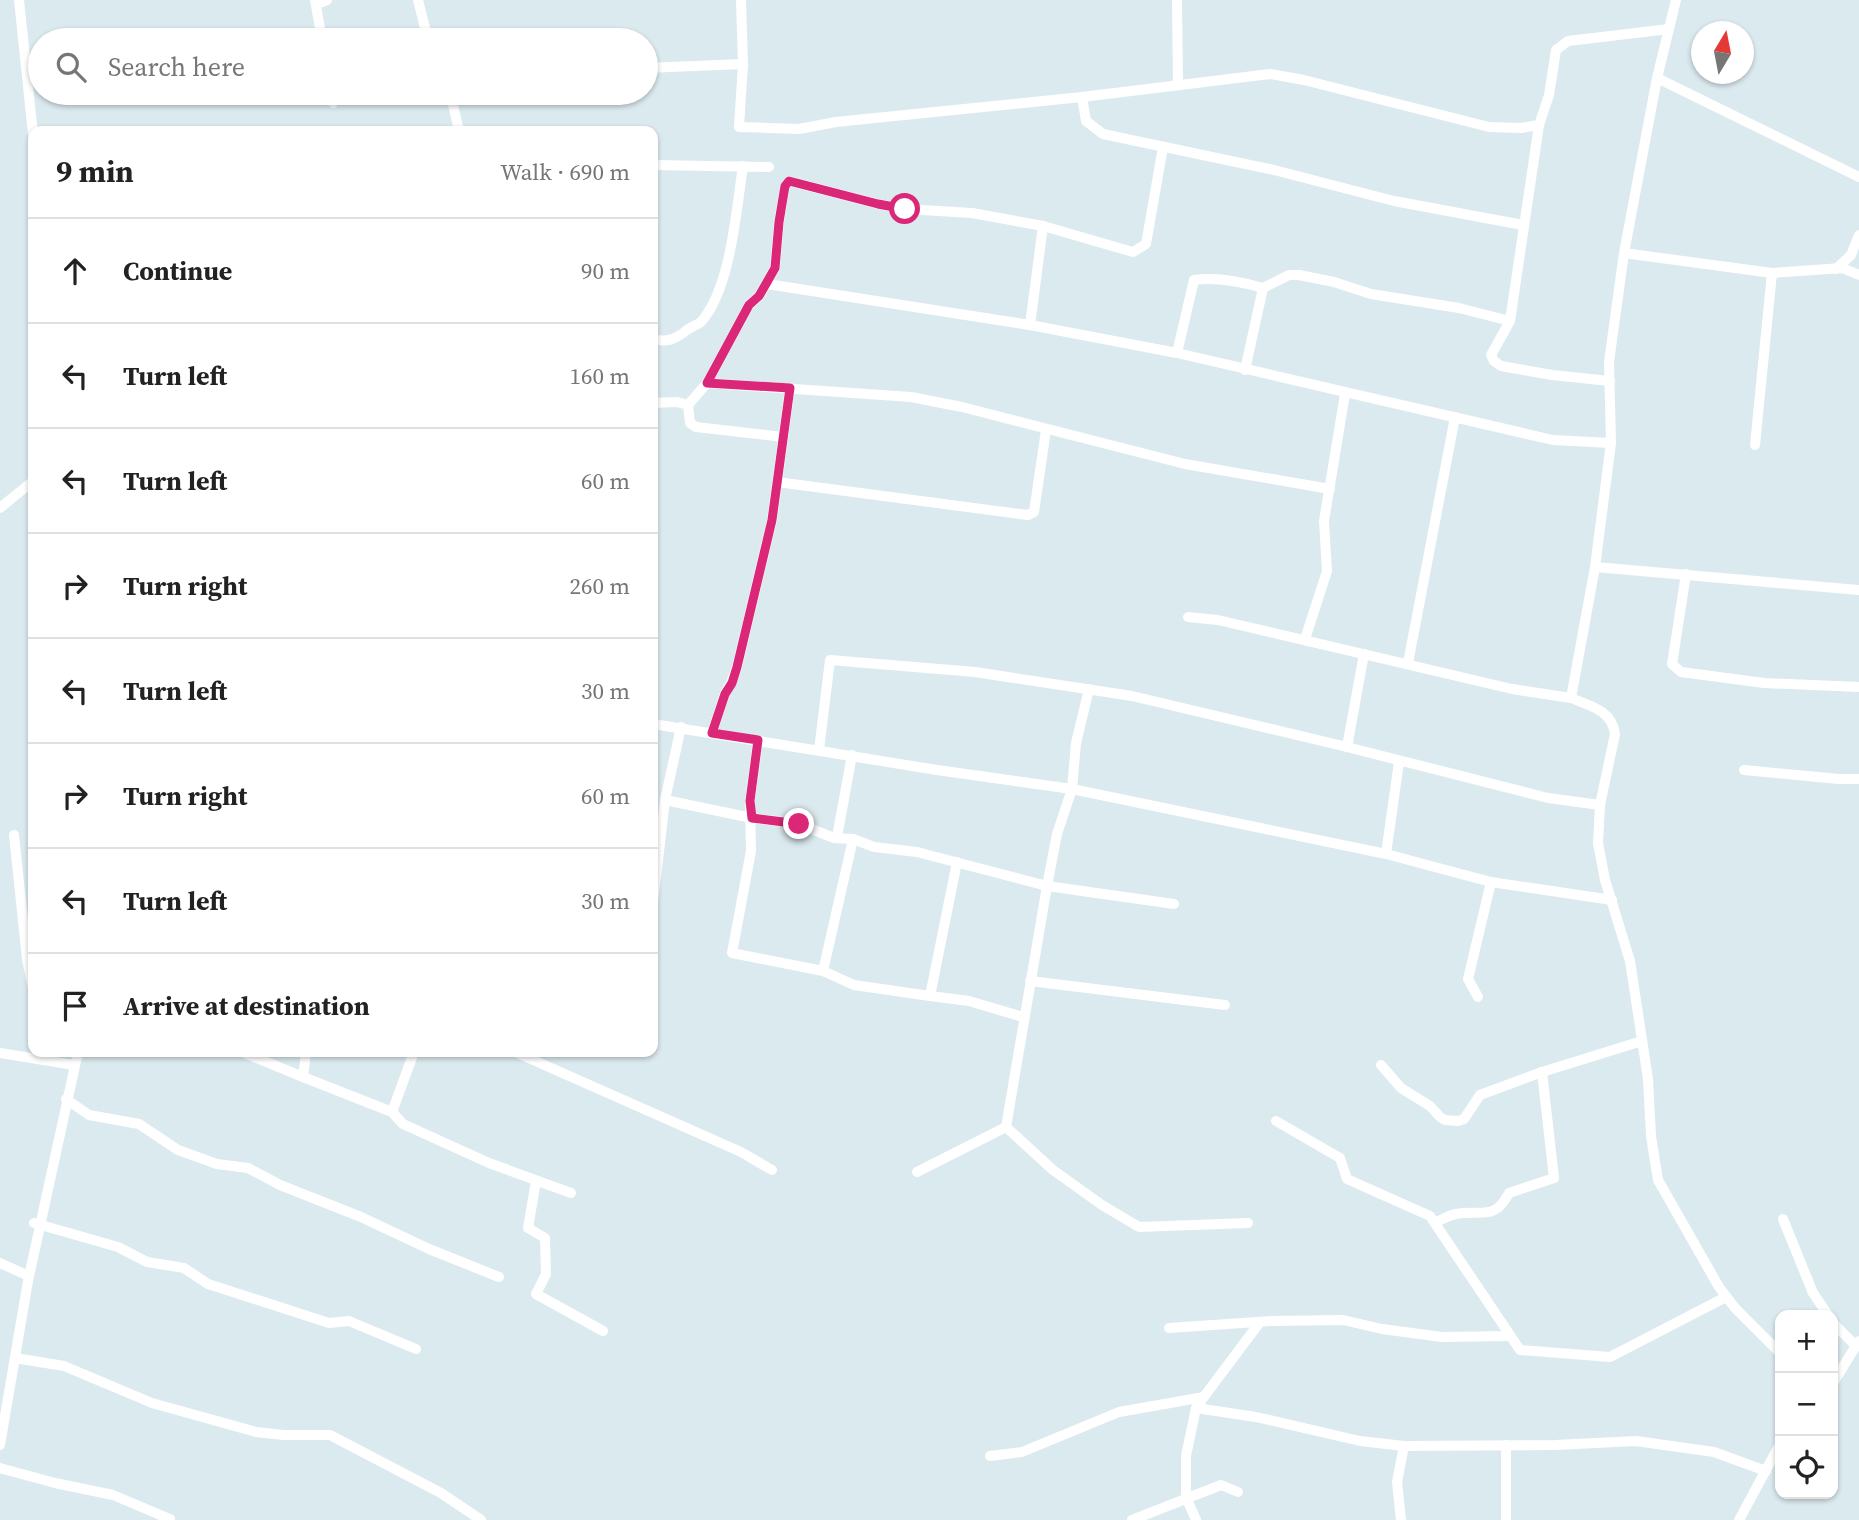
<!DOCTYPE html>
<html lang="en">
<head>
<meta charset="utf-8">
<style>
  body { margin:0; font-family:"Source Serif 4",serif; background:#f6f6f6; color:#222 }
  .controls { position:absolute; right:21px; bottom:21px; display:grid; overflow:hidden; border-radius:14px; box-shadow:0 2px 5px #0004 }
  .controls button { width:63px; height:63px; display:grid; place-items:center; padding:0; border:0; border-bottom:2px solid #e0e0e0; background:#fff; color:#222; font:35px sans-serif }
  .compass { position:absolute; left:1691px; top:21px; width:63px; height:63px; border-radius:50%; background:#fff; box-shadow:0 2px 5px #0004; rotate:10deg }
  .stop { position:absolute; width:21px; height:21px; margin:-16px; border:5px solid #db2777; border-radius:50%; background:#fff }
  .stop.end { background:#db2777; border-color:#fff; box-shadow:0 2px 7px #0008 }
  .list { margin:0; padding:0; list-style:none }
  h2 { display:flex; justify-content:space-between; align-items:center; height:91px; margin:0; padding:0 28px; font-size:30px }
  h2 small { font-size:23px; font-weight:400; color:#767676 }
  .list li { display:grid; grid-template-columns:46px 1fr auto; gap:21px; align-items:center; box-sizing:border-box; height:105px; padding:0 28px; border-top:2px solid #e0e0e0 }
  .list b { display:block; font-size:26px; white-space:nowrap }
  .list em { font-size:23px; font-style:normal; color:#767676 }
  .icon { flex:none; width:38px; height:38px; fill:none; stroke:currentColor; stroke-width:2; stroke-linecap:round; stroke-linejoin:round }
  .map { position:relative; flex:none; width:1859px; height:1520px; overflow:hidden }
  .search { position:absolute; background:#fff; box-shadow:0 2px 5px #0004; left:28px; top:28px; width:630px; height:77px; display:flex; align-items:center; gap:18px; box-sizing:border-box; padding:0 24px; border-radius:38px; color:#767676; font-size:26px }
  .panel { position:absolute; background:#fff; box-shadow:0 2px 5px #0004; left:28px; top:126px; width:630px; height:931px; border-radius:14px }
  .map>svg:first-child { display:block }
</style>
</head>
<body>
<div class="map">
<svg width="1859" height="1520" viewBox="0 0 1859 1520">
  <rect width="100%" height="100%" fill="#dbeaef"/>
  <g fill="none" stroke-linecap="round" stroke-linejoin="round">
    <!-- minor -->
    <g stroke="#fff" stroke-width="10">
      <path d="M19 0 33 134"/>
      <path d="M315 0 322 40"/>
      <path d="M316 0 322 2 327 0"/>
      <path d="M418 0 428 40"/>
      <path d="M741 0 743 64 739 127 799 129 836 122 1082 97 1270 74 1304 80 1489 127 1521 128 1539 125"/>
      <path d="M1177 0 1178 85"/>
      <path d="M1676 0 1657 78 1624 253 1609 362 1611 443 1595 567 1571 698C1590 706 1612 710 1615 734L1600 805 1598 843 1605 880 1630 961 1648 1079 1651 1136 1658 1180 1719 1287 1735 1308 1780 1353"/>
      <path d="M646 68 743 64"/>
      <path d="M1657 78 1859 177"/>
      <path d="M332 93 333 103"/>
      <path d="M445 93 452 100 459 131"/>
      <path d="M1082 97 1086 121 1103 134 1274 170 1394 201 1523 225"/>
      <path d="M452 100 479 93"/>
      <path d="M653 165 769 167"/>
      <path d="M1624 253 1772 273 1842 268 1859 275"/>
      <path d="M1836 269 1851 255 1859 235"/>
      <path d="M767 284 1030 325 1177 353 1553 440 1611 443"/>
      <path d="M1030 325 1043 226"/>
      <path d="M653 339C667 343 676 339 687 330 691 327 697 325 701 322 731 288 736 211 743 166"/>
      <path d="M1177 353 1194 280C1217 277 1242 282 1263 288L1289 275H1299L1334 282 1371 294 1459 308 1510 321"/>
      <path d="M1245 370 1263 288"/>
      <path d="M1610 381 1552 375 1501 366 1494 361 1491 355 1510 321 1539 125 1549 95 1556 50 1568 41 1669 29"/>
      <path d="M707 383 911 397 962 407 1185 464 1330 489"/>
      <path d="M653 403 677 402 688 405"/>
      <path d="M783 437 696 427 690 423 688 405 707 383 749 305 759 296 775 268 779 222 785 186 789 181 878 204 905 209 972 213 1043 226 1133 252 1146 244 1163 147"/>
      <path d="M1755 445 1772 273"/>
      <path d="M777 482 1028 515 1034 512 1046 430"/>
      <path d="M0 508 33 481"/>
      <path d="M1595 567 1859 590"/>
      <path d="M1686 574 1672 664 1681 672 1764 683 1859 687"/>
      <path d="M1188 617 1218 620 1512 689 1571 698"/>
      <path d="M1307 641 1306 636 1327 571 1324 521 1345 394"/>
      <path d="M1408 663 1455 417"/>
      <path d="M653 724 937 770 1072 789 1386 854"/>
      <path d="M712 733 725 693 731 683 737 667 772 520 790 388"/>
      <path d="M758 740 750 801 751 851 732 953 823 971 853 839"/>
      <path d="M1347 747 1364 654"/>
      <path d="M819 750 830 660 975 672 1132 696 1347 747 1548 798 1600 805"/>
      <path d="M1399 762 1386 854 1491 882 1612 900"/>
      <path d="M1744 770 1839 779H1859"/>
      <path d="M665 800 752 818 799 824 834 838 853 839 874 847 917 852 1047 886 1174 904"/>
      <path d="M14 835 27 959 33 988"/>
      <path d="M837 837 852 755"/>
      <path d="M957 862 930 996 969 1001 1023 1017"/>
      <path d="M653 903 665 800 681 727"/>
      <path d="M823 971 854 985 930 996"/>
      <path d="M1030 981 1225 1005"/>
      <path d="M1478 997 1468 979 1491 882"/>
      <path d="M242 1052 303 1077 306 1052"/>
      <path d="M515 1052 741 1152 772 1170"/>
      <path d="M0 1053 74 1065"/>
      <path d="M1381 1065 1401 1088 1430 1106 1440 1117 1445 1120 1458 1121 1464 1119 1480 1095 1542 1072 1642 1041"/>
      <path d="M303 1077 392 1112 414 1052"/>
      <path d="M66 1099 89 1115 139 1124 178 1150 217 1164 248 1168 280 1185 361 1217 429 1249 499 1277"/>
      <path d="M392 1112 403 1124 489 1163 571 1193"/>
      <path d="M1276 1121 1340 1158 1347 1179 1430 1216 1520 1350 1610 1357 1726 1297"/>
      <path d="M1006 1127 1047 886 1057 834 1072 789 1076 743 1089 689"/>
      <path d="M1006 1127 1053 1170 1102 1205 1139 1227 1248 1223"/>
      <path d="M917 1172 1006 1127"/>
      <path d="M536 1181 528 1228 545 1238 546 1274 536 1294 603 1331"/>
      <path d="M1783 1219 1813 1293 1828 1315"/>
      <path d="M34 1223 118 1247 147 1262 184 1268 208 1284 329 1323 349 1321 416 1349"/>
      <path d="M1435 1223C1441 1220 1449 1215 1456 1214 1481 1209 1494 1222 1509 1193L1554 1178 1542 1072"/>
      <path d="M0 1263 29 1276"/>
      <path d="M1833 1323 1855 1345"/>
      <path d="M1169 1328 1271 1321 1343 1320 1382 1329 1442 1337 1510 1336"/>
      <path d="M15 1358 64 1366 152 1403 256 1432 284 1435H330L441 1493 481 1520"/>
      <path d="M1833 1383 1859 1341"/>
      <path d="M1200 1402 1260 1322"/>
      <path d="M0 1445 28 1281 78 1052"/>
      <path d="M1506 1445V1520"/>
      <path d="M990 1456 1022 1452 1119 1412 1204 1397"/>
      <path d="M0 1468 55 1483 113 1495 170 1519"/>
      <path d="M1132 1520 1221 1485 1238 1492"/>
      <path d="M1196 1520 1186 1497V1456L1196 1408 1256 1417 1360 1441 1404 1446"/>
      <path d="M1401 1520 1397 1482 1404 1446 1555 1445 1636 1441 1714 1452 1766 1471"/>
      <path d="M1739 1520 1780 1444"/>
    </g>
  </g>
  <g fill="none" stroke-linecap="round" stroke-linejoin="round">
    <!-- route -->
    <path stroke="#db2777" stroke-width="9" d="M799 824 752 818 750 801 758 740 712 733 725 694 732 683 737 667 772 520 790 388 707 383 749 305 759 296 775 268 779 222 785 186 789 181 878 204 905 209"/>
  </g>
</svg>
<div class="controls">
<button>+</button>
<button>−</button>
<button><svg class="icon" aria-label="locate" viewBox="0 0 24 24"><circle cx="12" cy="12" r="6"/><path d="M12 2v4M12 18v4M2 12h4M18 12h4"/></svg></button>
</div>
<svg class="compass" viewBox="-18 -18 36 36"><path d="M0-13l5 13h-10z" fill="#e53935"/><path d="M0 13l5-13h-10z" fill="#767676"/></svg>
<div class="stop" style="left:905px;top:209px"></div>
<div class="stop end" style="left:799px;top:824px"></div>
<div class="search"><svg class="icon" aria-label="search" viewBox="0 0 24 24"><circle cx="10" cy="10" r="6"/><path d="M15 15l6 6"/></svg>Search here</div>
<section class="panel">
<h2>9 min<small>Walk · 690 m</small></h2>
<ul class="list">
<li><svg class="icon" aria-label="ahead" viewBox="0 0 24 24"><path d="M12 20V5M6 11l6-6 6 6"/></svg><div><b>Continue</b></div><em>90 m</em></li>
<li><svg class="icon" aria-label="left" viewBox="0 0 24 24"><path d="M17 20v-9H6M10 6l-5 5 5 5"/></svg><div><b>Turn left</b></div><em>160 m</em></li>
<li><svg class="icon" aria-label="left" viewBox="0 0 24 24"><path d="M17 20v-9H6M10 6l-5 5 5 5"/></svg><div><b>Turn left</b></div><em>60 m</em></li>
<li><svg class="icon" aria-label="right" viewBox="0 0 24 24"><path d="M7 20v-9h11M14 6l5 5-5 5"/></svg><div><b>Turn right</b></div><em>260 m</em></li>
<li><svg class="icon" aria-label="left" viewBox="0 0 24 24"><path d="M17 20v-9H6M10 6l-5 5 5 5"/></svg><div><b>Turn left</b></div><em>30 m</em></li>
<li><svg class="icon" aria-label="right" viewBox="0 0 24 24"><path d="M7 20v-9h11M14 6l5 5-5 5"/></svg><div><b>Turn right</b></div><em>60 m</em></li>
<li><svg class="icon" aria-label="left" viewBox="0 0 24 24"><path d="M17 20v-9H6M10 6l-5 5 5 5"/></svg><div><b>Turn left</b></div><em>30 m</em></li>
<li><svg class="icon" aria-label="arrive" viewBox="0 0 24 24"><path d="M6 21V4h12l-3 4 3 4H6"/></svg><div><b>Arrive at destination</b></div></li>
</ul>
</section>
</div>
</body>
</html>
